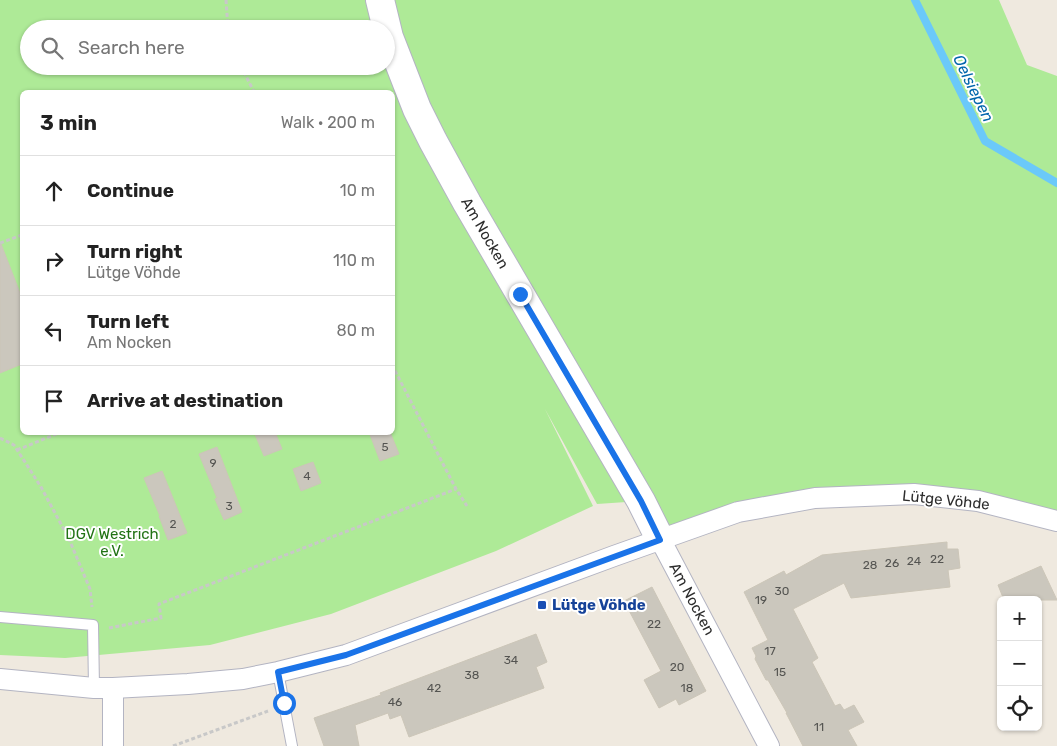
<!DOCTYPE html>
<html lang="en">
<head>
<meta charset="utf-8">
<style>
  body { margin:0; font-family:Rubik,sans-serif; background:#f2f2f2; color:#222 }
  .controls { position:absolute; right:15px; bottom:15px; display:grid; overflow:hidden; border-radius:8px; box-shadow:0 1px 4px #0004 }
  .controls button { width:45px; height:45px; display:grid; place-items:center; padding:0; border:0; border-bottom:1px solid #e0e0e0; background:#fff; color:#222; font:25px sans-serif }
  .stop { position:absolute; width:15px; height:15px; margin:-11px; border:4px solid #1a73e8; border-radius:50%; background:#fff }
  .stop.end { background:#1a73e8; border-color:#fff; box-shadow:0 1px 5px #0008 }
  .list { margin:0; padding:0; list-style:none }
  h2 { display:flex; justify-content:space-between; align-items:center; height:65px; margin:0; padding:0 20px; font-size:21px }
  h2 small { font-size:16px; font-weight:400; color:#767676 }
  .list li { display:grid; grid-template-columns:32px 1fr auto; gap:15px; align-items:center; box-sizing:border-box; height:70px; padding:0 20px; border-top:1px solid #e0e0e0 }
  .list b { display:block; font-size:19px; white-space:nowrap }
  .list p { margin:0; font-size:16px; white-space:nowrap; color:#767676 }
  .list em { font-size:16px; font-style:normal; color:#767676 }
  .icon { flex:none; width:28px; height:28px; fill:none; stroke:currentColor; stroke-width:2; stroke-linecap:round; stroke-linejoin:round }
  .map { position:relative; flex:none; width:1057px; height:746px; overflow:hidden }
  .search { position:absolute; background:#fff; box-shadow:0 1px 4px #0004; left:20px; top:20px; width:375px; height:55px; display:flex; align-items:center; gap:12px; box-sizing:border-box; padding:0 18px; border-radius:28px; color:#767676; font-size:19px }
  .panel { position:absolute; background:#fff; box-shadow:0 1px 4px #0004; left:20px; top:90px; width:375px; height:345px; border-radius:8px }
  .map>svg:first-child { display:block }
</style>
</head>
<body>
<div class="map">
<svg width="1057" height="746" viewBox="0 0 1057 746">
  <rect width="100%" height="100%" fill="#efe9df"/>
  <!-- green -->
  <path fill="#aeea97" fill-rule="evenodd" d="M0 0H999L1027 65 1057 76V521L978 501 815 498 660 539 641 501 597 504 545 409 593 506 496 551 331 614 210 645 65 658 0 655ZM29 29H386V66H29ZM22 92H392V432H22Z"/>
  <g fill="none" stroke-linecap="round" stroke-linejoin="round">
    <!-- stream -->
    <path stroke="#6bc9f9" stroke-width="8" d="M915 0 985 141 1057 183"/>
  </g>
  <!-- building -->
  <g fill="#cbc7bd" stroke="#ccc6b8">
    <path d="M0 244H1L22 298V364L0 373Z"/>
    <path d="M254 432H275L282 449 264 456Z"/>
    <path d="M369 432H390L399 454 380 461Z"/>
    <path d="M217 447 242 512 224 520 215 499 217 498 199 454Z"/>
    <path d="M313 462 321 483 301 491 293 469Z"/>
    <path d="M162 471 187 533 168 540 159 516H160L144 478Z"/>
    <path d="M947 542V549H958L960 568 948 570 950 587 851 598 844 583 793 609 818 658 812 662 835 706 840 704 844 710 854 705 864 722 848 730 857 746H803L786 713H787L768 680H766L755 659 756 656 752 648 768 640 744 592 784 571 786 575 822 555Z"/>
    <path d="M1041 566 1057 600H1004L998 585Z"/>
    <path d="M652 587 706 691 679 705 676 699 659 708 644 680 661 671 624 601Z"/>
    <path d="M536 634 547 662 536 667 544 688 409 737 401 715 390 719 388 713 355 725 359 746H324L314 718 381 695 380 693Z"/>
  </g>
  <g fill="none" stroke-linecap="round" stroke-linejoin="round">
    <!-- lane casing -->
    <g stroke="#b3b4c2" stroke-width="12">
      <g id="lane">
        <path d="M0 617 93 625 94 688"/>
        <path d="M278 672 292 746"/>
      </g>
    </g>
    <!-- street casing -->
    <g stroke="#b3b4c2" stroke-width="22">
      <g id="street">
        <path d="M660 539 769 746"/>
        <path d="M0 679 94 688H113L188 684 243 679 278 672 346 655 614 556 738 512 815 498 914 494 978 501 1057 521"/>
        <path d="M113 688V746"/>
      </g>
    </g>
    <!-- secondary casing -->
    <g stroke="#b3b4c2" stroke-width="30">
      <path id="secondary" d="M380 0 389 37 417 109 433 141 467 203 641 501 660 539"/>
    </g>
    <!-- path -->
    <g stroke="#c8c8c8" stroke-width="3" stroke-dasharray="4 2.5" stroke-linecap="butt">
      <path d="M226 0 228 29"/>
      <path d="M241 66 254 92"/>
      <path d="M0 243 22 235"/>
      <path d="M392 365 456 489 467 506"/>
      <path d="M0 438 14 445 41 487 69 539 90 589 92 607"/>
      <path d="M17 450 61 432"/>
      <path d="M109 628 161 618 159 604 456 489"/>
      <path d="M173 746 268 711"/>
    </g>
    <!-- lane -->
    <use href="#lane" stroke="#fff" stroke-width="10"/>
    <!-- street -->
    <use href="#street" stroke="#fff" stroke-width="20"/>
    <!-- secondary -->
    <use href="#secondary" stroke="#fff" stroke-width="28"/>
  </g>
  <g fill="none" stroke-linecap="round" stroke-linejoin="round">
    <!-- route -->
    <path stroke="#1a73e8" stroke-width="6" d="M284 703 278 672 346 655 660 540 641 501 520 294"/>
  </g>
  <!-- markers -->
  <rect fill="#1a4fb4" stroke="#fff" stroke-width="2" x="537" y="600" width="10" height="10" rx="2.5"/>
  <g text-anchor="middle" stroke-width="4" stroke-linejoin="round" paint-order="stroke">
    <!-- number labels -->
    <g font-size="12" fill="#545451">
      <text x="385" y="451">5</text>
      <text x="213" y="467">9</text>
      <text x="307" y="480">4</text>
      <text x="229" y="510">3</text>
      <text x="173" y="528">2</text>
      <text x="937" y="563">22</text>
      <text x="914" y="565">24</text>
      <text x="892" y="567">26</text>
      <text x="870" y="569">28</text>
      <text x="782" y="595">30</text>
      <text x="761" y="604">19</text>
      <text x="654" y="628">22</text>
      <text x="770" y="655">17</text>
      <text x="511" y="664">34</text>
      <text x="677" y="671">20</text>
      <text x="780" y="676">15</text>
      <text x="472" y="679">38</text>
      <text x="434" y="692">42</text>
      <text x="687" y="692">18</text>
      <text x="395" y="706">46</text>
      <text x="819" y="731">11</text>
    </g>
    <!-- street labels -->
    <g font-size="15" fill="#2d2d2d" stroke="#fff">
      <text transform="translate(485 233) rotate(60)" y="5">Am Nocken</text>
      <text transform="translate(946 500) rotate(6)" y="5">Lütge Vöhde</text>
      <text transform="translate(692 599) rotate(62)" y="5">Am Nocken</text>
    </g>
    <!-- park labels -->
    <g font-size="15" fill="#227315" stroke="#fff">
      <text x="112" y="539">DGV Westrich<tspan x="112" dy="17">e.V.</tspan></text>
    </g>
    <!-- transit labels -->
    <g font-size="15" font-weight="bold" fill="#164399" stroke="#fff" text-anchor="start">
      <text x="552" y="610">Lütge Vöhde</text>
    </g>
    <!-- water labels -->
    <g font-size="16" font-style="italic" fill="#0266ac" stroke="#fff">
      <text transform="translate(974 88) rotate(64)" y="6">Oelsiepen</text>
    </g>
  </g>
</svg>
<div class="controls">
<button>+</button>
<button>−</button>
<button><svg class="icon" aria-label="locate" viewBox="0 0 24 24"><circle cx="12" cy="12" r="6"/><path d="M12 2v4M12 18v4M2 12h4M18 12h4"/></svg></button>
</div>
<div class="stop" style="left:284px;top:703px"></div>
<div class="stop end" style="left:520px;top:294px"></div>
<div class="search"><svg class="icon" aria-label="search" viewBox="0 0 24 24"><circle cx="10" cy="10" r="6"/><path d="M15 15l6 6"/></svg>Search here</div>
<section class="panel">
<h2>3 min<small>Walk · 200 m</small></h2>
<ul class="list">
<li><svg class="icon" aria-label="ahead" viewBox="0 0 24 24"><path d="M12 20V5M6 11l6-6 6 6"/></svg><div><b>Continue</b></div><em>10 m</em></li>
<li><svg class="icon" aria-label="right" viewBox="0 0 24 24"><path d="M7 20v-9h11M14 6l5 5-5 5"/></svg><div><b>Turn right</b><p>Lütge Vöhde</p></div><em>110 m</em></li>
<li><svg class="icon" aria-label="left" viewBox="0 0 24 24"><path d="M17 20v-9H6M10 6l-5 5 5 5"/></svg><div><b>Turn left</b><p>Am Nocken</p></div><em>80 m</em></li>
<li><svg class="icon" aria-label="arrive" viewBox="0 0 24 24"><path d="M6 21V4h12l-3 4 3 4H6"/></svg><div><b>Arrive at destination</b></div></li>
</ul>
</section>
</div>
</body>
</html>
